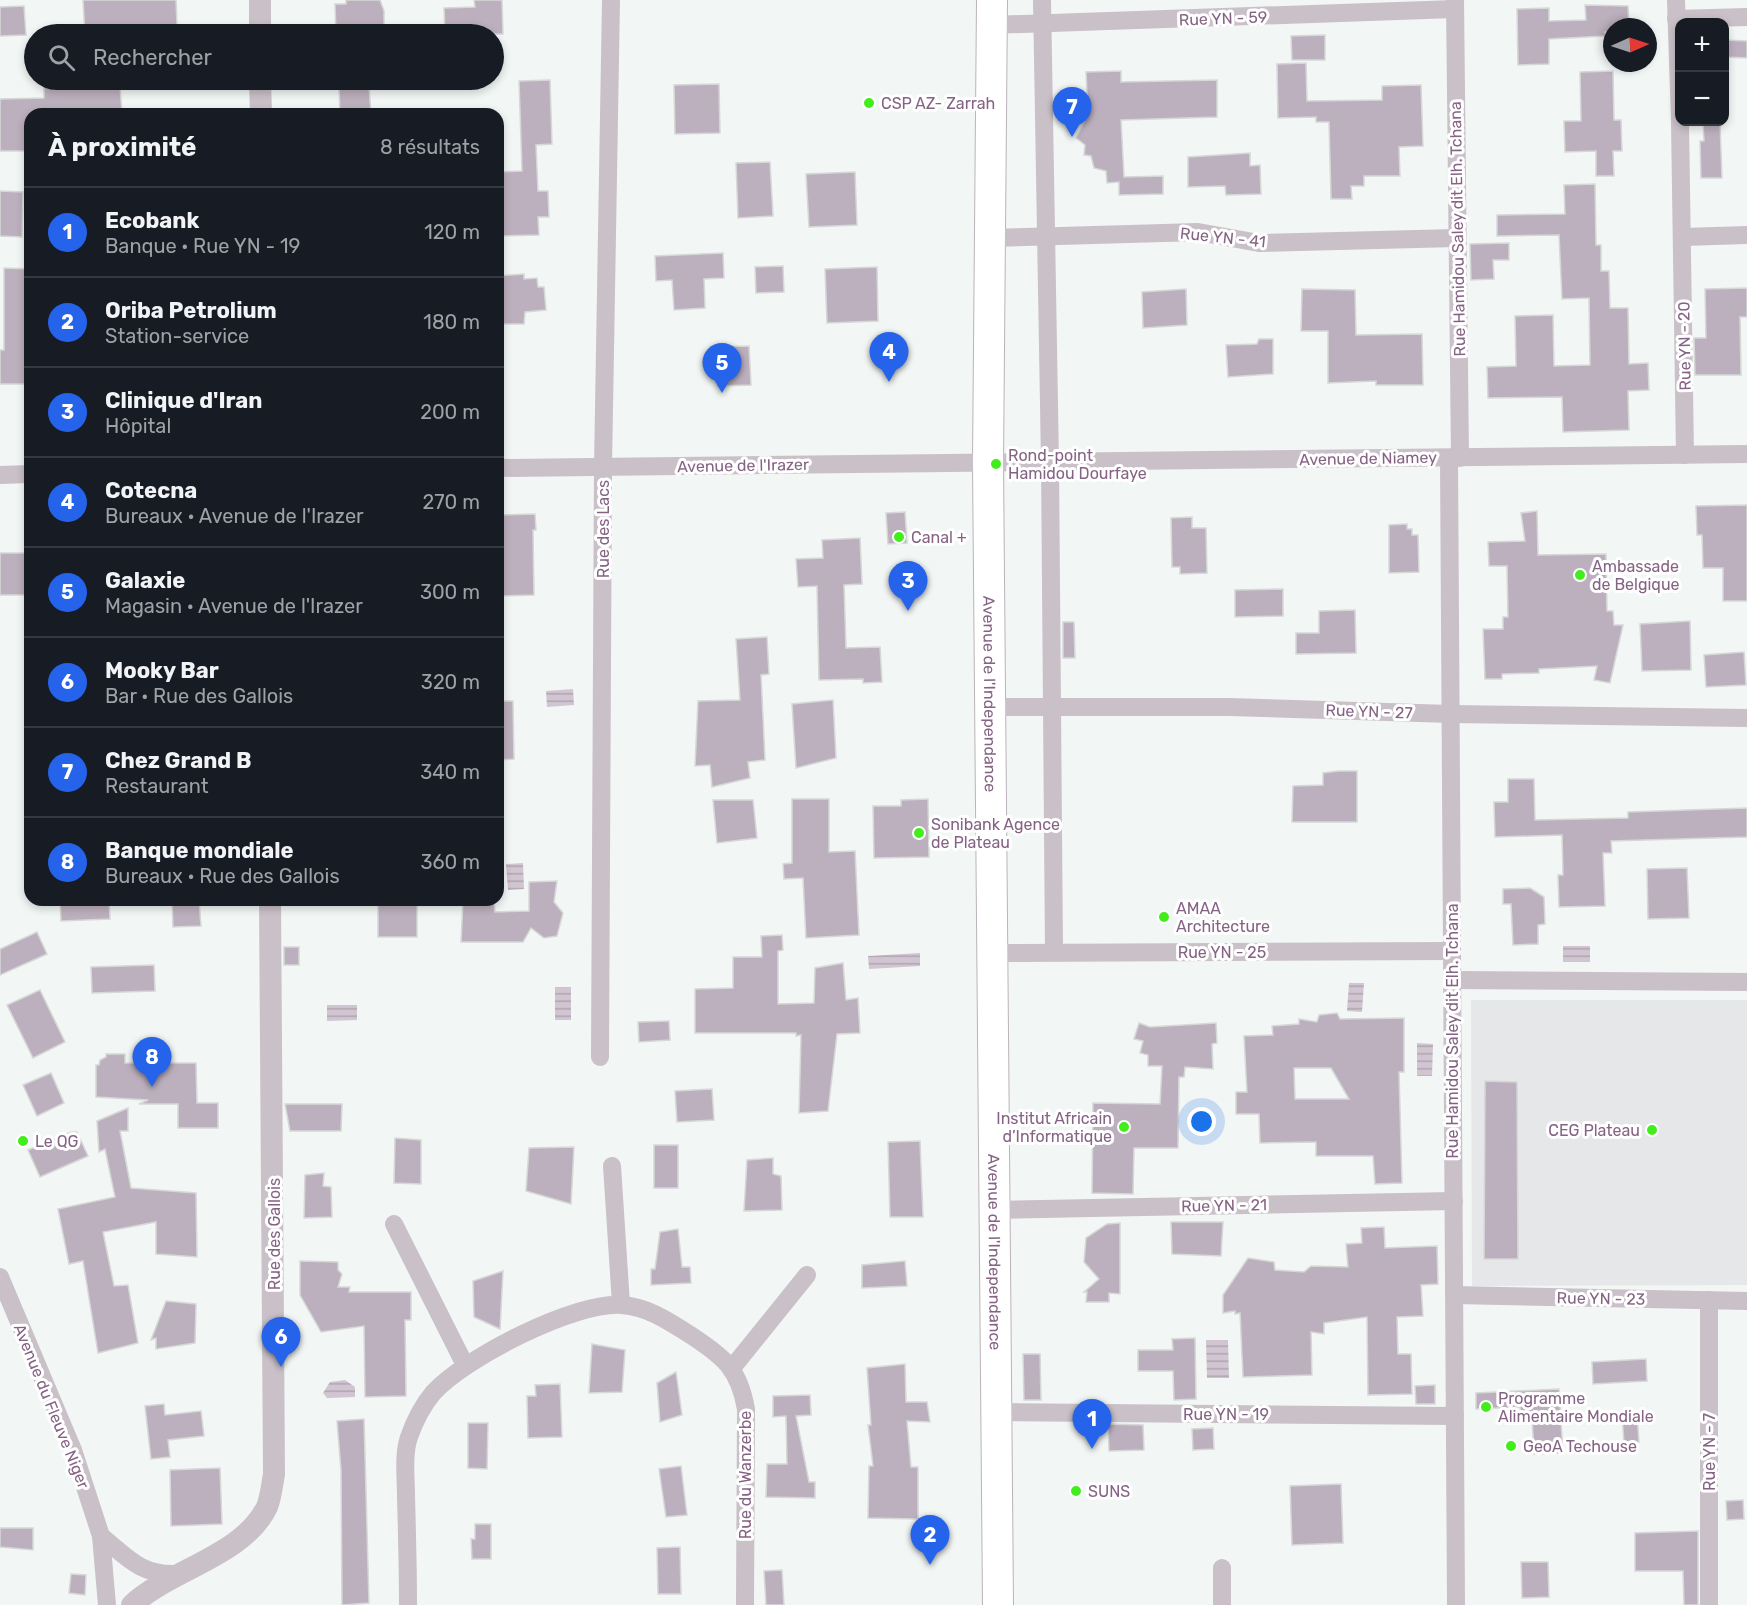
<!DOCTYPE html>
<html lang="fr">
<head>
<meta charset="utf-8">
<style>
  body { margin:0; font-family:Rubik,sans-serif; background:#242831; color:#f1f3f6 }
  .controls { position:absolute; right:18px; top:18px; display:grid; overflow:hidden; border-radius:12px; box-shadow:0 3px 9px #0003 }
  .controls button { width:54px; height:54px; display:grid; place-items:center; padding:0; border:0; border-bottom:2px solid #363941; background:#171b24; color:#f1f3f6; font:30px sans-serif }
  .compass { position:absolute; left:1603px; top:18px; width:54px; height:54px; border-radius:50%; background:#171b24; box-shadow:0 3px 9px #0003; rotate:87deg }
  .you { position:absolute; left:1202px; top:1122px; width:21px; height:21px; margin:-15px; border:4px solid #fff; border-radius:50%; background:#1a73e8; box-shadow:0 0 0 9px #1a73e833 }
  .badge { display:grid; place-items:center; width:39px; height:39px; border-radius:50%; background:#2563eb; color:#fff; font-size:20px; font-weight:700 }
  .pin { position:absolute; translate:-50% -50px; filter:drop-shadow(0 2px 3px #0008) }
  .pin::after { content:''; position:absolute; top:32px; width:21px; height:18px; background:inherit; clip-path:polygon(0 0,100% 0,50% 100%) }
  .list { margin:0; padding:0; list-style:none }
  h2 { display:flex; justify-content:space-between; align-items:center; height:78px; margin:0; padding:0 24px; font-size:26px }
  h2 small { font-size:20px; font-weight:400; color:#9ea1a6 }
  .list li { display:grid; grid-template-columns:39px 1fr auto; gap:18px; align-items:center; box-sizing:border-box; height:90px; padding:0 24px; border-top:2px solid #363941 }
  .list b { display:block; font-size:22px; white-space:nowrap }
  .list p { margin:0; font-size:20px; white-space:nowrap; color:#9ea1a6 }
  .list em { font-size:20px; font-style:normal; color:#9ea1a6 }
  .icon { flex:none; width:33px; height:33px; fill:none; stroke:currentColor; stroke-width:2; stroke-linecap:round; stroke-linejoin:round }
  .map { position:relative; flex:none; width:1747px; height:1605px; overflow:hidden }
  .search { position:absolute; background:#171b24; box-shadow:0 3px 9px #0003; left:24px; top:24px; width:480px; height:66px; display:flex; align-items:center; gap:15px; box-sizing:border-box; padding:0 21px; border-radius:33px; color:#9ea1a6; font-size:22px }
  .panel { position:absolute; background:#171b24; box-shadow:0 3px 9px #0003; left:24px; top:108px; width:480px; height:798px; border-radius:18px }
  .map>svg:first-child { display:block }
</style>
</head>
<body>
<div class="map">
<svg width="1747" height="1605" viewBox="0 0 1747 1605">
  <defs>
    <pattern id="water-rules" width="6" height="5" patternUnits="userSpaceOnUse" patternTransform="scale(1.5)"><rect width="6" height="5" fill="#d1c5d2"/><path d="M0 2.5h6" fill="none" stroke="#afa4b0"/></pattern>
  </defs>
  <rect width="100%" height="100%" fill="#f2f6f5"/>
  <!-- built -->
  <path fill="#e6e7e8" d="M1471 1000H1747V1285L1472 1286Z"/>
  <!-- water -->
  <g fill="url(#water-rules)">
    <path d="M573 689 574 705 547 707 546 691Z"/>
    <path d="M523 863 524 889 508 890 506 864Z"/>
    <rect x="1563" y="946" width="27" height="16"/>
    <path d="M920 953V966L869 969 868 956Z"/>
    <path d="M1349 983H1364L1362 1012 1347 1011Z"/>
    <rect x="555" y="987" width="16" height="33"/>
    <path d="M327 1005H357V1020L327 1021Z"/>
    <path d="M1417 1043 1433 1044 1432 1076H1417Z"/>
    <path d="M1206 1340H1228L1229 1378H1207Z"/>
    <path d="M345 1380 355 1387V1397L327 1398 323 1393 330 1382Z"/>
  </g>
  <!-- building -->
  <g fill="#bdb0be" stroke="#d5d8d7" stroke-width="1.5" fill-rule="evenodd">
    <path d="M83 0H176L177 26 150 27V34H85Z"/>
    <path d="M346 0H380L384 11V34H336L335 4H346Z"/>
    <path d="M474 0H502L503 34H445L444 8 475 7Z"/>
    <path d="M1585 5 1628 6 1629 27H1612V32H1605L1606 36 1549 39V64L1518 65 1517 9 1549 8V21L1586 20Z"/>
    <path d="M24 6 26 35 0 36V7Z"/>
    <path d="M1325 35V60H1292L1291 36Z"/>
    <path d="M1725 40 1747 41V58L1725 57Z"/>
    <path d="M1306 63 1307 101 1382 100V86L1421 85 1423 146 1399 147 1400 176H1364V186H1351L1352 199H1331L1329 122H1316V117L1278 118 1277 64Z"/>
    <path d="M1121 71V82L1217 80V117L1121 120 1124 177 1163 176V194L1119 195V182L1107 183 1106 171 1094 168 1091 156 1084 155 1085 145 1076 138 1088 115 1086 72Z"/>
    <path d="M1613 71 1614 120H1621L1622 151H1613L1614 176H1596V151L1565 152 1564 121H1581L1580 72Z"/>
    <path d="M550 80 552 144 536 145 538 191H548L549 217H538L539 235 500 236 498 172 522 171 519 81Z"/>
    <path d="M44 83H66V89L120 86 122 114H30V151H0V99L44 98Z"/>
    <path d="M719 84 720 133 675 134 674 85Z"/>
    <path d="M369 86 371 114H340L339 87Z"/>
    <path d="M1703 122H1720L1722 178H1701L1700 141H1704Z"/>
    <path d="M1250 153V166L1260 165 1261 194 1226 195 1225 186 1188 187V157Z"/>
    <path d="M770 162 773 216 738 218 736 163Z"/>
    <path d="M855 172 857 225 809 227 806 174Z"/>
    <path d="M1595 184 1596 245H1601V271H1609L1610 308H1628L1629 364 1648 363 1649 390 1628 391 1629 430 1563 432 1562 397 1488 398 1487 367 1516 366 1515 316 1553 315 1554 366 1590 365 1589 298 1562 299 1559 235 1497 236V215L1565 214 1564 185Z"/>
    <path d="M0 191 23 192 22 237 0 236Z"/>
    <path d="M1509 243V260H1493L1494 279 1471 280 1470 244Z"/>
    <path d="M723 253 724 278 704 279 705 308 674 310 672 280 656 281 655 256Z"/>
    <path d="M783 266 784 292 756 293 755 267Z"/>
    <path d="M877 267 878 321 827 323 825 269Z"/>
    <path d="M4 268 30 269V384H0V350H4Z"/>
    <path d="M524 274V279L537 278 538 287H544L546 310 525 312 524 324H502V314H498V276Z"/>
    <path d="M1747 288V317H1740L1741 375H1695L1694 338H1706L1705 289Z"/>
    <path d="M1186 289 1187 325 1143 328 1142 292Z"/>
    <path d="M1302 289 1355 290 1356 335 1422 334 1423 385H1376V381L1328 383V331H1301Z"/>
    <path d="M1259 339H1273V374L1228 377 1226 345 1257 344Z"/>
    <path d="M749 346 751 385 718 386 716 347Z"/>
    <path d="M1747 505V601H1723V568H1703L1702 535H1697L1696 506Z"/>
    <path d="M1537 511 1538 555 1606 554 1607 611H1613L1614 625H1623L1610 683 1594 680 1597 666 1539 669V673L1502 674V679H1485L1483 629H1503V617H1508L1507 566H1489L1488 542 1525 541 1521 513Z"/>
    <path d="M905 512 907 543 888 544 886 513Z"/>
    <path d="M535 514 536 530H533L534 595 499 596 500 515Z"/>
    <path d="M1192 517V528H1206L1207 573 1180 574V567H1172L1171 518Z"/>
    <path d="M1407 524V529H1412V535H1418L1419 572 1389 573V525Z"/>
    <path d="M860 538 862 584 844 585 846 648 880 647 882 682 863 683V679L819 680 817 586 798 587 796 559 823 558 822 540Z"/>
    <rect x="0" y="553" width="30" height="42"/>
    <path d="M1283 589V616L1235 617V590Z"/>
    <path d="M1355 610 1356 653 1296 654V633H1319V611Z"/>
    <path d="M1690 621 1691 670 1642 671 1640 624Z"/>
    <path d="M1063 622H1074L1075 658H1063Z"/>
    <path d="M767 637 769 674 761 675 765 760 748 762 750 778 712 787 710 765 695 766 698 701 740 700 736 639Z"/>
    <path d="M1744 652 1746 685 1706 687 1704 655Z"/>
    <path d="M833 700 836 758 796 768 792 704Z"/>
    <path d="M498 701H513L514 759 498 760Z"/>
    <path d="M1338 771H1357V822H1292L1293 786 1323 785V773Z"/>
    <path d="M1508 779H1534L1535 820 1628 818V812L1747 808V837L1611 841 1612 853H1603L1605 906 1559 907 1558 875H1563L1562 835 1495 837 1494 802H1508Z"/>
    <path d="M792 799H829V852L855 851 859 935 806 938 803 878 784 879 783 864 792 863Z"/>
    <path d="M928 799 929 857 874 858 873 806H901V800Z"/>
    <path d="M713 800H753L757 838 717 843Z"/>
    <path d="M1687 868 1689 918 1648 919 1647 869Z"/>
    <path d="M557 881 554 902 563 913 557 936 544 938 531 928 523 942H461L463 900H494L495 912 529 911V882Z"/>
    <path d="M1530 888 1544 897 1545 924 1538 925V944L1513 945 1511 904H1503V889Z"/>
    <path d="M60 900H109L110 919 61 921Z"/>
    <path d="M172 900H199L201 926 173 927Z"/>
    <rect x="378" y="900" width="39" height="37"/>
    <path d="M37 932 47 954 0 975V949Z"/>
    <path d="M782 935 783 950 778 951V1004L814 1003 815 968 843 963 846 1000 858 998 860 1033 837 1034 828 1111 799 1113 801 1035 796 1036V1033H695V989L733 988V957H762L761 936Z"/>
    <rect x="284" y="947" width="15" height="18"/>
    <path d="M154 965 155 991 92 993 91 967Z"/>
    <path d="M40 990 65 1042 33 1058 7 1005Z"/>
    <path d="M1337 1013 1340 1019 1404 1018V1072H1399L1402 1183 1375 1184 1373 1156H1316V1142L1260 1143 1259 1114H1236V1092H1247L1244 1036 1273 1035 1272 1026 1299 1024V1019L1317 1022 1319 1015ZM1294 1068H1331L1349 1099H1295Z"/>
    <path d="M669 1021 670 1040 639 1042 638 1022Z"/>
    <path d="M1139 1023 1150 1027 1216 1023 1217 1043 1212 1044 1213 1069 1185 1067 1184 1077H1179L1178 1148H1134L1133 1194 1092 1193 1093 1103 1160 1104 1162 1066H1148V1055L1140 1053 1143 1041 1134 1039Z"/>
    <path d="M106 1054H125V1063H196L197 1103H218V1128H178V1104H139L148 1100 96 1097V1065H99L100 1060 106 1057Z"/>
    <path d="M51 1073 64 1103 37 1116 23 1085Z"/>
    <path d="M1485 1081 1517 1082 1518 1259H1484Z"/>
    <path d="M712 1089 714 1120 677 1122 675 1091Z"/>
    <path d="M285 1104H342L341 1131H290Z"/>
    <path d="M128 1108V1131H120L131 1188 196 1193 197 1257 156 1254V1222L103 1232 114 1286 128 1285 138 1343 98 1353 83 1261 69 1264 58 1209 115 1197 105 1149 99 1152 97 1121Z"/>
    <path d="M71 1132H77L88 1156 40 1177 28 1150Z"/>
    <path d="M395 1138 421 1140V1184L394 1183Z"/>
    <path d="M920 1141 923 1217H890L888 1142Z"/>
    <rect x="654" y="1145" width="24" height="43"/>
    <path d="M574 1147 571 1204 526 1191 529 1148Z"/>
    <path d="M773 1158V1174L781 1176 782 1210 744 1211 747 1160Z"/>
    <path d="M324 1173 323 1186 331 1187 332 1217 304 1218 305 1175Z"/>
    <path d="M1171 1222H1223L1221 1256 1172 1254Z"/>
    <path d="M1120 1223V1294L1109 1293V1302H1086L1087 1292H1084L1099 1279 1084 1262 1086 1238 1107 1224Z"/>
    <path d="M1384 1227 1385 1248 1437 1246 1438 1284 1421 1285 1423 1316 1397 1317 1398 1354H1411L1412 1394 1368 1395 1367 1317 1324 1323V1334L1311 1332 1312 1375 1243 1377 1240 1313 1235 1314V1311L1223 1313V1295L1248 1258 1274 1262 1275 1270 1304 1272 1311 1266 1348 1267 1346 1244 1362 1243 1361 1228Z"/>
    <path d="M678 1229 682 1267H690L691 1283 651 1285V1269H655L660 1232Z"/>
    <path d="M300 1261 338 1262V1270L342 1274 338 1287H350L349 1292H411V1320H405L406 1396 365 1397 364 1326 321 1332 300 1295Z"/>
    <path d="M905 1261 907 1286 862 1288V1265Z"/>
    <path d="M503 1271 500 1329 474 1317 473 1281Z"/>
    <path d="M166 1301 196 1304 195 1343 156 1349V1338L151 1340Z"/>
    <path d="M1195 1338 1196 1399 1174 1400 1173 1371H1138V1350H1173L1172 1339Z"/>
    <path d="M592 1344 625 1350 622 1392 589 1393Z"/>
    <path d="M1023 1354H1040L1041 1400H1024Z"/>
    <path d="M1646 1359 1647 1381 1593 1384 1592 1362Z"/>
    <path d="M905 1364 906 1402H927L930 1422 907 1421 911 1467H918V1519L868 1518 869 1466H873L868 1425H871L867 1368Z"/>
    <path d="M676 1372 682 1415 660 1422 657 1383Z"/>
    <path d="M560 1384 562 1437 528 1438 527 1396H536L535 1385Z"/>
    <path d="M1435 1385V1404H1416L1415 1386Z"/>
    <path d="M1559 1389 1563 1453 1534 1454 1532 1417H1521L1520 1407 1476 1409V1393Z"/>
    <path d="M810 1395 811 1415 796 1416 809 1482H815V1498L766 1497 767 1464H787L786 1416 773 1417V1396Z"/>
    <path d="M164 1404 165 1415 201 1411 204 1436 168 1440 170 1457 151 1459 145 1406Z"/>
    <path d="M1637 1414 1639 1442 1624 1443 1622 1415Z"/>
    <path d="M364 1419 369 1603 342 1605 341 1470 337 1421Z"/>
    <path d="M468 1423H488L487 1469 468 1468Z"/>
    <path d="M1108 1424 1143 1425 1144 1450 1109 1451Z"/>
    <path d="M1213 1428 1214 1449 1193 1450 1192 1429Z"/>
    <path d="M681 1466 687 1515 666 1517 659 1469Z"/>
    <path d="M220 1468 222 1524 171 1526 170 1470Z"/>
    <path d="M1341 1484 1343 1543 1292 1545 1290 1486Z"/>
    <path d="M1743 1500 1744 1519 1727 1520 1726 1501Z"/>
    <path d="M475 1524H491V1559H472L471 1539H475Z"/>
    <path d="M0 1528H33V1550L0 1547Z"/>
    <path d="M1698 1531V1605H1684L1683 1571H1635V1533Z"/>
    <path d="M680 1547 681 1594H658L657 1548Z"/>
    <path d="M1521 1562H1548L1549 1597 1522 1598Z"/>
    <path d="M782 1570 784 1605H766L764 1571Z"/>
    <path d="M71 1574 86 1575 85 1595 69 1593Z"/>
  </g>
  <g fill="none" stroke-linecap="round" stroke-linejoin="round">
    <!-- trunk casing -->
    <g stroke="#bbb3bb" stroke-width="32">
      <g id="trunk">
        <path id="s1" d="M992 0 988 463 998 1605"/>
      </g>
    </g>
    <!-- minor -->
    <g stroke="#c9c0c8" stroke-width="18">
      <path d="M1042 0 1050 462 1054 952"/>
      <path d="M1455 0 1460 458"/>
      <path d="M1676 0 1680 121"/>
      <path d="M1676 19 1747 17"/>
      <path d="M992 25 1455 9"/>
      <path d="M1680 122 1685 455"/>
      <path d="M1683 237 1747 235"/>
      <path d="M990 238 1198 232 1259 243 1456 238"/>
      <path d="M1449 458 1456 1605"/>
      <path d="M498 468 1747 454"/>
      <path d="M0 475 30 474"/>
      <path d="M990 707H1229L1450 714 1747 718"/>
      <path d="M993 953 1452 951"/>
      <path d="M1452 980 1747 982"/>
      <path d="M600 1057 603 467 611 0"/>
      <path d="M612 1166 621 1304"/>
      <path d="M995 1210 1454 1201"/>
      <path d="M394 1224 465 1365"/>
      <path d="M0 1277 73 1450 101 1536 107 1605"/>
      <path d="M1454 1295 1747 1301"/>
      <path d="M732 1368 807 1275"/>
      <path d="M996 1412 1455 1416"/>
      <path d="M101 1536C127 1557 140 1575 176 1574"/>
      <path d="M1222 1568V1605"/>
      <path d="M408 1605C408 1569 407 1532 406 1496 406 1478 403 1455 409 1437 414 1423 423 1405 433 1393 464 1358 576 1301 622 1305 649 1307 670 1322 692 1336 724 1357 739 1369 746 1409L745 1605"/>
      <path d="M1709 1605V1300"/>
    </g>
    <!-- tertiary -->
    <g stroke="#c9c0c8" stroke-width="22">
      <path d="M260 0V34"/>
      <path d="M260 80 261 114"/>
      <path d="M132 1605C171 1569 243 1556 267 1507 271 1497 272 1485 274 1474L270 900"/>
    </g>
    <!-- trunk -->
    <use href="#trunk" stroke="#fff" stroke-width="30"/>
  </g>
  <!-- markers -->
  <g fill="#41ed1b" stroke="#fff" stroke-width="2">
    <circle cx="869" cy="103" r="6"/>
    <circle cx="996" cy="464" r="6"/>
    <circle cx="899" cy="537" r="6"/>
    <circle cx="1580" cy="575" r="6"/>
    <circle cx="919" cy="833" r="6"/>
    <circle cx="1164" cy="917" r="6"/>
    <circle cx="1124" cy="1127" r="6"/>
    <circle cx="1652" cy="1130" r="6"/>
    <circle cx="23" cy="1141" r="6"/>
    <circle cx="1486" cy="1407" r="6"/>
    <circle cx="1511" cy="1446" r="6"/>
    <circle cx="1076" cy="1491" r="6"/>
  </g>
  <g text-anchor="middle" stroke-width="6" stroke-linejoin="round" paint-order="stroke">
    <!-- street labels -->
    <g font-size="16" fill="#856384" stroke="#fff">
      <text transform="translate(1223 18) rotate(-2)" y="6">Rue YN - 59</text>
      <text transform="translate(1457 229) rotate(-91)" y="6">Rue Hamidou Saley dit Elh. Tchana</text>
      <text transform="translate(1223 237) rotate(6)" y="6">Rue YN - 41</text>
      <text transform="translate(1684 346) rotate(-91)" y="6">Rue YN - 20</text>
      <text transform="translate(1368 458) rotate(-1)" y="6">Avenue de Niamey</text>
      <text transform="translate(743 465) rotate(-1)" y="6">Avenue de l'Irazer</text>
      <text transform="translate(603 529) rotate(-90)" y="6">Rue des Lacs</text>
      <text dy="6" stroke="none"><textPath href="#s1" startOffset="694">Avenue de l'Independance</textPath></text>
      <text transform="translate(1369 711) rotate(2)" y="6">Rue YN - 27</text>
      <text x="1222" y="958">Rue YN - 25</text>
      <text transform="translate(1452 1031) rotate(-90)" y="6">Rue Hamidou Saley dit Elh. Tchana</text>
      <text transform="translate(1224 1205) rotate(-1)" y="6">Rue YN - 21</text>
      <text transform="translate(274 1234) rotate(-90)" y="6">Rue des Gallois</text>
      <text dy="6" stroke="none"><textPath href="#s1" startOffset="1252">Avenue de l'Independance</textPath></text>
      <text transform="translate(1601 1298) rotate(1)" y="6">Rue YN - 23</text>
      <text transform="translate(52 1406) rotate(68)" y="6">Avenue du Fleuve Niger</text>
      <text x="1226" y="1420">Rue YN - 19</text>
      <text transform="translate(1709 1452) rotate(-90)" y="6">Rue YN - 7</text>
      <text transform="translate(745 1475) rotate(-90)" y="6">Rue du Wanzerbe</text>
    </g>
    <!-- poi labels -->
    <g font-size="16" fill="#856384" stroke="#fff" text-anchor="start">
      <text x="881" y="109">CSP AZ- Zarrah</text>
      <text x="1008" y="461">Rond-point<tspan x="1008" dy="18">Hamidou Dourfaye</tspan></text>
      <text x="911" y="543">Canal +</text>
      <text x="1592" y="572">Ambassade<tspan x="1592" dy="18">de Belgique</tspan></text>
      <text x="931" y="830">Sonibank Agence<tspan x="931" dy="18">de Plateau</tspan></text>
      <text x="1176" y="914">AMAA<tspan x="1176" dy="18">Architecture</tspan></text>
      <text x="1112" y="1124" text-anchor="end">Institut Africain<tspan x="1112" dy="18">d’Informatique</tspan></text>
      <text x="1640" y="1136" text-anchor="end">CEG Plateau</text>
      <text x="35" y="1147">Le QG</text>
      <text x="1498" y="1404">Programme<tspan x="1498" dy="18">Alimentaire Mondiale</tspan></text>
      <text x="1523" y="1452">GeoA Techouse</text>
      <text x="1088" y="1497">SUNS</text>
    </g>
  </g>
</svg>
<div class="controls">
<button>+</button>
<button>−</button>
</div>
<svg class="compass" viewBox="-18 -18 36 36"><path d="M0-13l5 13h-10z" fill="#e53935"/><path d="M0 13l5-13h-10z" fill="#9ea1a6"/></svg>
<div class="you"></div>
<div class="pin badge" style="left:1092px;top:1449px">1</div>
<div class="pin badge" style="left:930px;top:1565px">2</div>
<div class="pin badge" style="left:908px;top:611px">3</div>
<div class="pin badge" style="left:889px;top:382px">4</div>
<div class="pin badge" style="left:722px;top:393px">5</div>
<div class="pin badge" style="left:281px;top:1367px">6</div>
<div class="pin badge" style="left:1072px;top:137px">7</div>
<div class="pin badge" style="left:152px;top:1087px">8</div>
<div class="search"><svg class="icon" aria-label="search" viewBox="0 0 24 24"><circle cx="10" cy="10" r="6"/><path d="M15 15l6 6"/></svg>Rechercher</div>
<section class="panel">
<h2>À proximité<small>8 résultats</small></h2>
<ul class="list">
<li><span class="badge">1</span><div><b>Ecobank</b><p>Banque · Rue YN - 19</p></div><em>120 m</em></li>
<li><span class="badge">2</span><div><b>Oriba Petrolium</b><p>Station-service</p></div><em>180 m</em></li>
<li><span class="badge">3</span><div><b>Clinique d'Iran</b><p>Hôpital</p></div><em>200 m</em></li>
<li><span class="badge">4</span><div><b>Cotecna</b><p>Bureaux · Avenue de l'Irazer</p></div><em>270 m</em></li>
<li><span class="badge">5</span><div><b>Galaxie</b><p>Magasin · Avenue de l'Irazer</p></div><em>300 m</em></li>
<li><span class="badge">6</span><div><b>Mooky Bar</b><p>Bar · Rue des Gallois</p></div><em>320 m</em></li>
<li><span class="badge">7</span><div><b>Chez Grand B</b><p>Restaurant</p></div><em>340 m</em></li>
<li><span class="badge">8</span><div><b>Banque mondiale</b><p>Bureaux · Rue des Gallois</p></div><em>360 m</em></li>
</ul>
</section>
</div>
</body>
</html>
